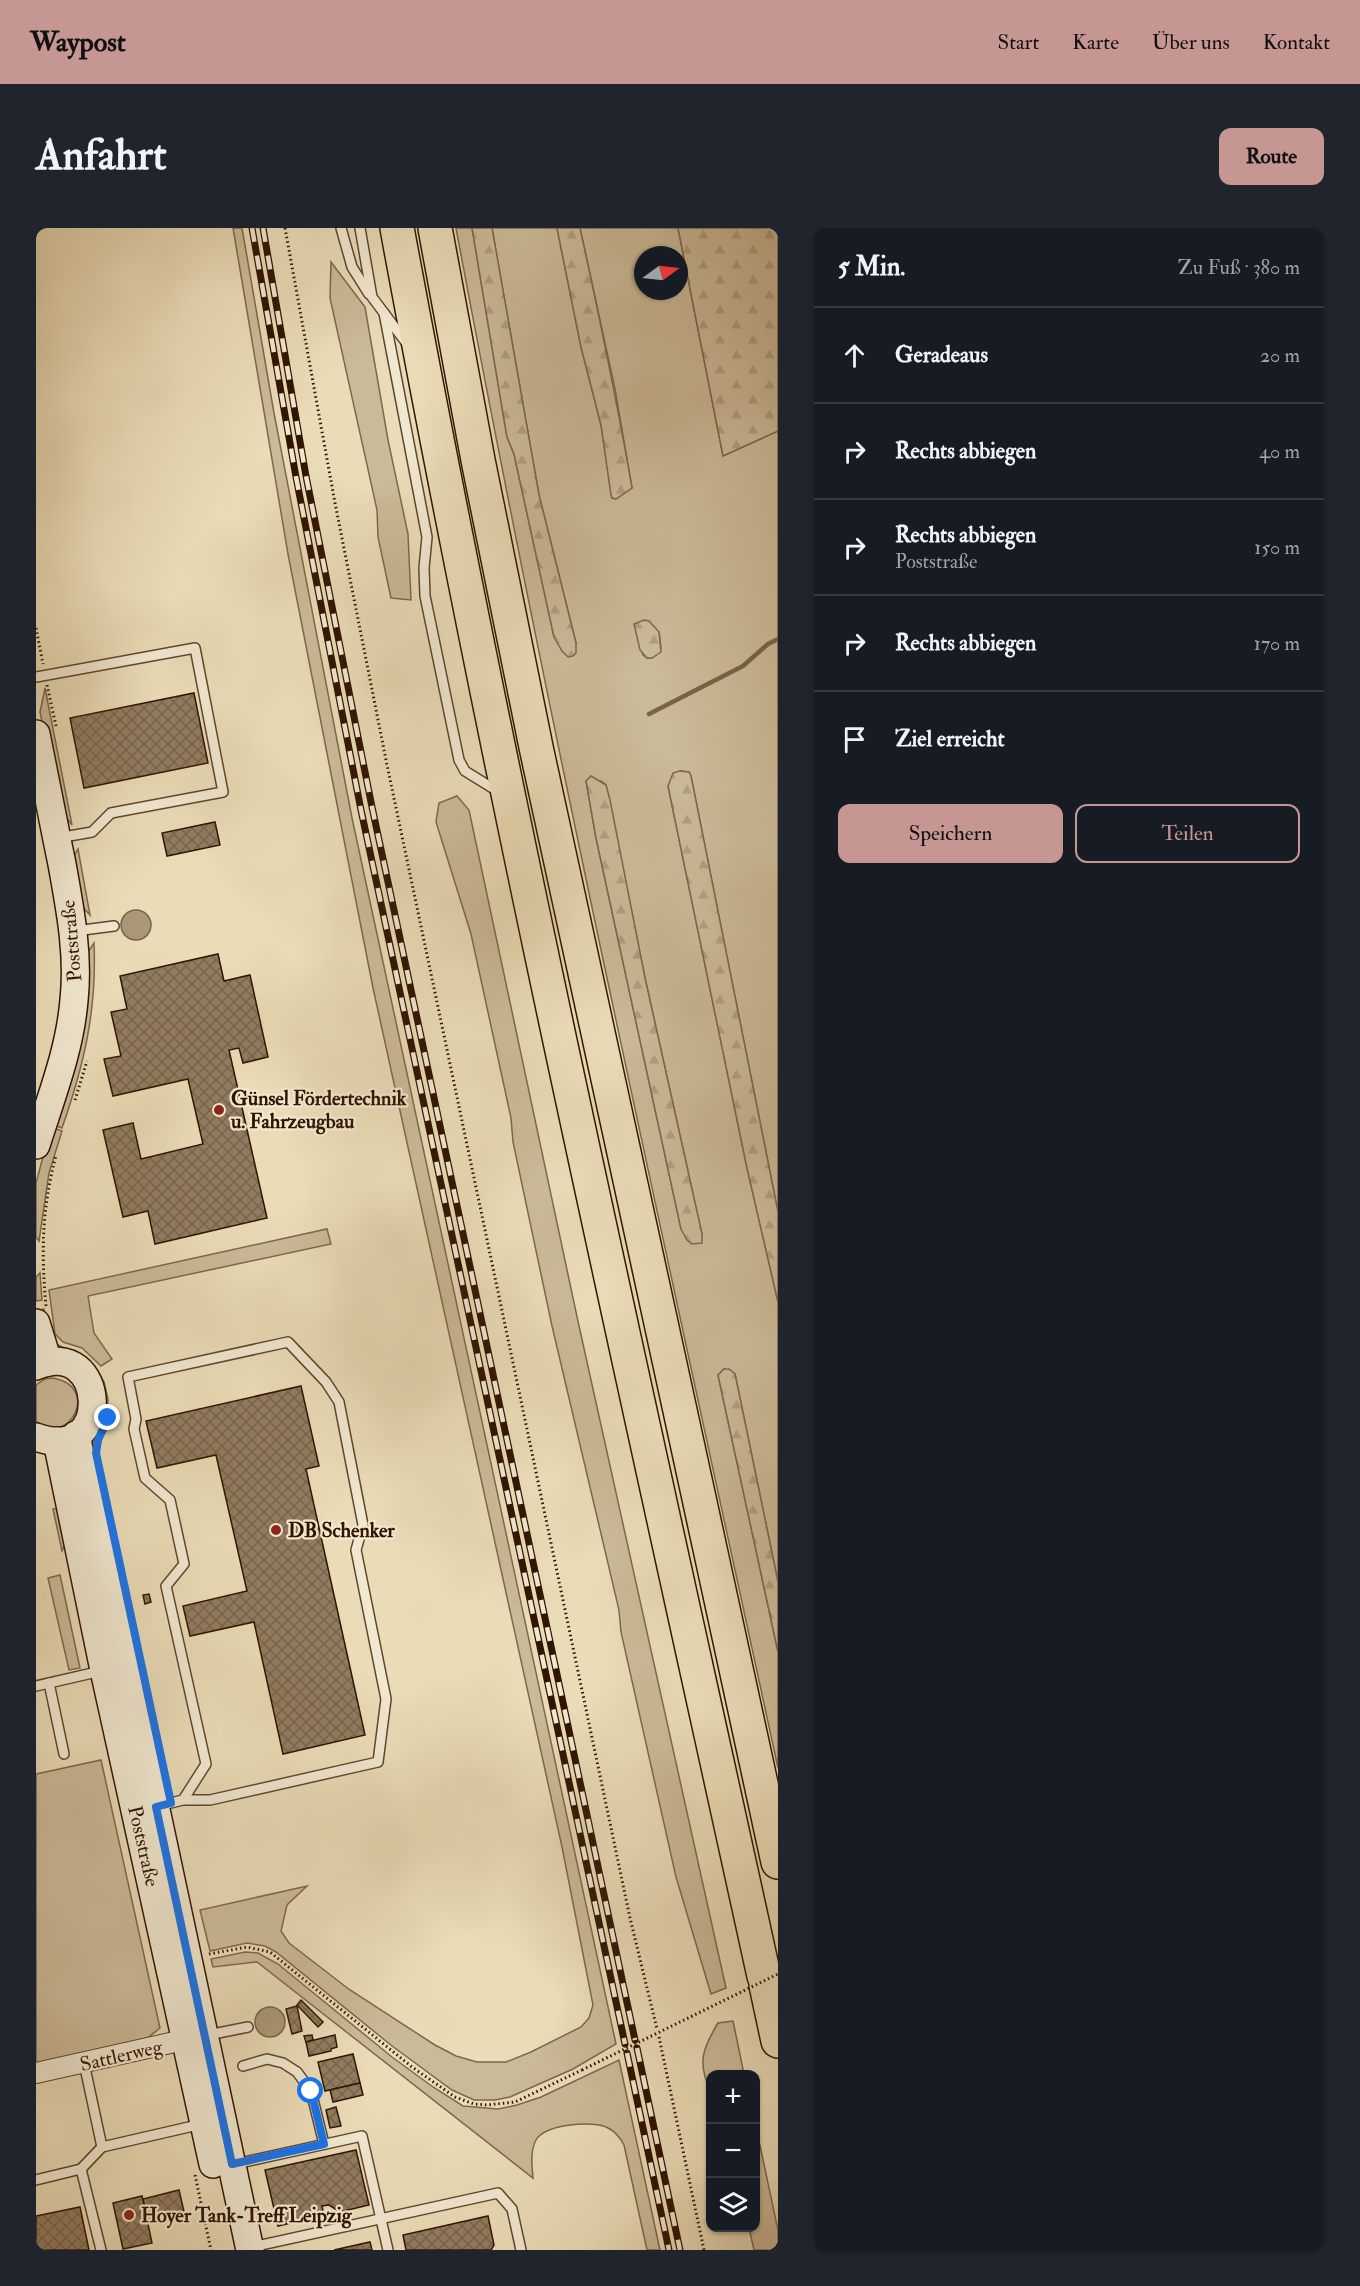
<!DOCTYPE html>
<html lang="de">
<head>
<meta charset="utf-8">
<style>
  body { margin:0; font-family:"IM FELL Double Pica",serif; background:#20242c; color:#f1f3f6 }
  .controls { position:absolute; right:18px; bottom:18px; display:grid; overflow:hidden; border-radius:12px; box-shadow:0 2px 4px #0004 }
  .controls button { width:54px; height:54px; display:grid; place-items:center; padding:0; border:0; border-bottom:2px solid #363941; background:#171b24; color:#f1f3f6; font:30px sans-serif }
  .compass { position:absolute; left:598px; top:18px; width:54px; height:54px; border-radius:50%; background:#171b24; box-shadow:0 2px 4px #0004; rotate:75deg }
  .stop { position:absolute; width:18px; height:18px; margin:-14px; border:4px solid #1a73e8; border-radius:50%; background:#fff }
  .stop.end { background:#1a73e8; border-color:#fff; box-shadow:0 2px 6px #0008 }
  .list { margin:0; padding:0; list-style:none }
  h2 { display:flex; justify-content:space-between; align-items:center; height:78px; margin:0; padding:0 24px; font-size:26px }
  h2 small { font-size:20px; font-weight:400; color:#9ea1a6 }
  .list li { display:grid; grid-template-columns:39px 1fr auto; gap:18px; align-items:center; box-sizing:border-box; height:96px; padding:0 24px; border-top:2px solid #363941 }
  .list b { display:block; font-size:22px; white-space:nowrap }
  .list p { margin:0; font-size:20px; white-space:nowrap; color:#9ea1a6 }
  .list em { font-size:20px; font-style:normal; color:#9ea1a6 }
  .actions { display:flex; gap:12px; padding:18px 24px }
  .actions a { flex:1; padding:14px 0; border:2px solid #c59692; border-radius:12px; text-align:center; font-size:21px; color:#c59692 }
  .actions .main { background:#c59692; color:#111 }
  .icon { flex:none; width:33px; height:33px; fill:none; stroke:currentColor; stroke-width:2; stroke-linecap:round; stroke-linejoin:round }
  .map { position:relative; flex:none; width:742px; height:2022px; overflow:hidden; border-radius:12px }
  header { display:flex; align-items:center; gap:36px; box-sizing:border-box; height:84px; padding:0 30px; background:#c59692; color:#111 }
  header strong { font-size:28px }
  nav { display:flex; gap:33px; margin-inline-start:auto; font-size:21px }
  .intro { display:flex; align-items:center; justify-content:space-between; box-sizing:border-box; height:144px; padding:0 36px }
  h1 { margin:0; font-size:42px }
  .button { padding:15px 27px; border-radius:12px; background:#c59692; color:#111; font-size:21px; font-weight:700 }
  main { display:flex; gap:36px; padding:0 36px }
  aside { flex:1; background:#171b24; border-radius:12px; box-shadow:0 2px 4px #0004 }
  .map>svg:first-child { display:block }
</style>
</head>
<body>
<header>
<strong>Waypost</strong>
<nav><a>Start</a><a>Karte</a><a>Über uns</a><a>Kontakt</a></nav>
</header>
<div class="intro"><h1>Anfahrt</h1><a class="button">Route</a></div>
<main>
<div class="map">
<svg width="742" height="2022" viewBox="0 0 742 2022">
  <defs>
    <pattern id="forest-firs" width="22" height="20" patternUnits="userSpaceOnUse" patternTransform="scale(1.5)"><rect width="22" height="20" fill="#cbba98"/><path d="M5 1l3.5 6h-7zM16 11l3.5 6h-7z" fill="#af9f81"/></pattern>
    <pattern id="building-cross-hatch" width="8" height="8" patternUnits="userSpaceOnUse" patternTransform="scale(1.5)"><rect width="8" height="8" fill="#917c60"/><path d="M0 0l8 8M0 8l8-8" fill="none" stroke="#77644d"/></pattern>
  </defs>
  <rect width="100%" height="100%" fill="#eadcb7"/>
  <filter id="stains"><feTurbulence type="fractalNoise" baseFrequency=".00333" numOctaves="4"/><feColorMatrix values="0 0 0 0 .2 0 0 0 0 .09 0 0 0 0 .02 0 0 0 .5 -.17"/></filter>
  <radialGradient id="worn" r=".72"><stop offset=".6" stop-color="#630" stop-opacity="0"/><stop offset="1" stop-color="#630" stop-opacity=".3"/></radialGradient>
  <!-- green -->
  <g fill="#cbba98" stroke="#7e674d" stroke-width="1.5" fill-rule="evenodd">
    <path d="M197 0H206L238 185 316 590 580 1816 537 1841 474 1869 459 1872H438L416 1862 356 1818 240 1724 229 1718 211 1715 174 1723 164 1682 271 1658 251 1677 245 1703 253 1715 314 1762 399 1817 420 1828 441 1834H470L495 1824 545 1799 553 1790 557 1777 526 1619 337 760 252 326Z"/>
    <path d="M420 0H436L471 209 478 226 518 409 540 415 503 267 456 0H521L545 119 565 197 576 270 580 271 596 260 579 161 544 0H642L687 228 742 203V984L655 548 653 544 644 543 632 558 711 940 742 1074V1354L699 1146 688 1141 682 1147 742 1424V1540C631 1027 516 515 420 0ZM607 27H643V63H607ZM599 396 623 404 625 420 616 430H611L607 427ZM550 553H565L570 557 609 750 666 1006 645 1001 560 610Z"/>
    <path d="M295 34 329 79 352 212 372 306 375 372 355 370 342 309 341 282 294 70Z"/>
    <path d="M9 460 36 597 24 582 23 576 4 484Z"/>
    <path d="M421 568 433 582 543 1098 690 1760 675 1766 640 1649 585 1404 583 1382 516 1098 477 914 475 890 435 706 400 594 403 575Z"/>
    <path d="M42 621 54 687 43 675 36 632Z"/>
    <path d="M58 715C61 782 48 837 26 900L16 896 48 730Z"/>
    <path d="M15 899 26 903 13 945 3 1013 0 1009V955Z"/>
    <path d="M291 1001 295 1016 52 1068 58 1105 76 1131 65 1138 46 1120 27 1114 19 1106 13 1062Z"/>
    <path d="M4 1045 6 1072 0 1073V1049Z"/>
    <path d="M8 1081 11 1102 18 1115 47 1129 61 1142 68 1154 72 1171 71 1182 56 1220 65 1261 60 1263 53 1222 56 1211 66 1196 69 1182 68 1164 63 1150 53 1137 45 1131 16 1117 8 1103 2 1082Z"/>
    <path d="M17 1150C66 1159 32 1221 0 1193V1157L9 1151Z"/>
    <path d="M30 1279 35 1304 26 1323 17 1281Z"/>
    <path d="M24 1347 44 1440 33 1442 12 1350Z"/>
    <path d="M65 1532 124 1800 109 1812 0 1837V1546Z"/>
    <path d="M209 1724 222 1725 242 1736 356 1829 397 1859 427 1878 462 1881 481 1877 505 1869 583 1832 624 2022H611L588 1917C584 1909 580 1904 572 1900 558 1892 509 1896 500 1912 494 1923 496 1938 497 1950L221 1734 177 1739 175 1731Z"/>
    <path d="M697 1793 708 1846H674V1862C661 1834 667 1820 682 1795Z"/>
    <path d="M720 1899 742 2002V2022H718L713 2000H720Z"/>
  </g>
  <!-- forest -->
  <g fill="url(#forest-firs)" stroke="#7e674d" stroke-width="1.5">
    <path d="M436 0H456L503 267 540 415V425L537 428 532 429 526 423 518 409 478 226 471 209Z"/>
    <path d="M521 0H544C563 87 581 173 596 260L580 271 576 270 575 267 565 197 545 119Z"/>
    <path d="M642 0H742V203L687 228Z"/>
    <path d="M608 392 613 393 623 404 625 424 616 430H611L604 422 598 396Z"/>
    <path d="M644 543 653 544 655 548 742 984V1074L711 940 632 558 637 545Z"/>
    <path d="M555 548 570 557 574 572 609 750 666 1006V1015L656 1016 651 1012 645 1001 560 610 550 553Z"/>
    <path d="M688 1141H693L699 1146 742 1354V1424L682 1147Z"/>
  </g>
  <!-- water -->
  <g fill="#ab9879" stroke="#7a6349" stroke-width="1.5">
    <circle cx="100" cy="697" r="15"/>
    <circle cx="234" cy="1794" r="15"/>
  </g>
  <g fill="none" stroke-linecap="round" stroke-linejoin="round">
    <!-- stream -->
    <path stroke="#7a6349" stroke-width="4.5" d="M613 486 707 438 732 416 742 411"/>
  </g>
  <!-- building -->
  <g fill="url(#building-cross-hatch)" stroke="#311402" stroke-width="1.5">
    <path d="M158 465 172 535 48 560 34 490Z"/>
    <path d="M179 594 184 617 131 628 126 605Z"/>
    <path d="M182 726 188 753 214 747 232 829 207 835 203 820 193 822 231 990 119 1016 112 983 87 989 67 902 97 895 105 931 167 916 152 851 77 868 68 831 85 828 75 784 91 781 84 748Z"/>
    <path d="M265 1158 283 1238 270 1241 329 1507 247 1526 218 1394 154 1408 147 1378 211 1363 180 1227 121 1240 110 1193Z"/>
    <path d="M113 1366 115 1374 109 1376 107 1367Z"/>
    <path d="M265 1772 287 1794 282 1799 261 1777Z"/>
    <path d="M261 1778 266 1803 256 1806 250 1781Z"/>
    <path d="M276 1807 277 1812 270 1814 268 1808Z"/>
    <path d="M299 1807 301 1819 295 1821V1823L273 1828 270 1814Z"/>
    <path d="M317 1826 324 1855 289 1863 282 1834Z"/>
    <path d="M324 1855 327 1867 297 1874 294 1862Z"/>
    <path d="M300 1879 305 1898 294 1900 290 1882Z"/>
    <path d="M320 1922 333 1977 304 1984 293 1977 286 1978 288 1987 242 1998 229 1942Z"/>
    <path d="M143 1962 149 1988 112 1995 107 1971Z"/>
    <path d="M106 1968 116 2015 87 2021 77 1975Z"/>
    <path d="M44 1979 53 2022H0V1988Z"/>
    <path d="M452 1988 458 2017 455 2022H370L367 2007Z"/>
    <path d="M334 2014 336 2022H298Z"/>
  </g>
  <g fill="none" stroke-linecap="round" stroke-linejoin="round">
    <!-- lane casing -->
    <g stroke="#5f462f" stroke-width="12">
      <g id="lane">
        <path d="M305 0 316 39 333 66"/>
        <path d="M324 0 336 69 372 117"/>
        <path d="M348 85 391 309 388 340 389 368 423 532 429 543 463 564"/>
        <path d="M0 449 159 420 187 564 75 585 56 604 22 610"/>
        <path d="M39 703 78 698"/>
        <path d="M13 1455 28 1526"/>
        <path d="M0 1458 65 1443"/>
        <path d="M122 1578 147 1572H174L342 1534 350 1471 320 1322 327 1297 303 1174 290 1154 252 1114 92 1149 100 1191 98 1201 109 1250 134 1272 148 1336 130 1358 170 1536 147 1572"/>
        <path d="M172 1807 212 1799"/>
        <path d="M48 1835 66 1919 166 1896"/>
        <path d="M207 1838 231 1831 247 1835 261 1844 275 1863 288 1916"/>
        <path d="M199 1936 326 1908 352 2022"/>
        <path d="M0 1952 45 1941"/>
        <path d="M216 2019 462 1965 476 1981 485 2022"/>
        <path d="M65 2022 45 1941 66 1919"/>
      </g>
    </g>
    <!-- street casing -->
    <g stroke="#5f462f" stroke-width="22">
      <path id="street" d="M0 1845 161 1809"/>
    </g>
    <!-- secondary casing -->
    <g stroke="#311402" stroke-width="30">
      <g id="secondary">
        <path d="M0 506C9 550 17 593 26 636 34 681 43 726 38 772 34 822 15 869 0 917"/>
        <path d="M0 1095 12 1134"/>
        <path d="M0 1138C71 1107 79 1238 0 1209"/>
        <path d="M40 1207 214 2022"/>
        <path d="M21 1213 68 1442 177 1936"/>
      </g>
    </g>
    <!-- highway casing -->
    <g stroke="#311402" stroke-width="36">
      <g id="highway">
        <path d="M361 0C469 586 601 1167 728 1748"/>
        <path d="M399 0 442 232 500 519 742 1634"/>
        <path d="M730 1757 742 1813"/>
      </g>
    </g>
    <!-- path -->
    <g stroke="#311402" stroke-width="3" stroke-dasharray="1.5 3" stroke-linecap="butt">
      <path d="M249 0 299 275 351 537 594 1690 621 1801"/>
      <path d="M0 400 7 436"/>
      <path d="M11 457 20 498"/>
      <path d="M39 872 51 833"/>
      <path d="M10 1078C5 1023 6 981 20 927"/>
      <path d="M173 1726 211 1719 234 1724 376 1839 419 1869 438 1876 451 1877 479 1874 546 1842"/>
      <path d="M623 1809 668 2022"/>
      <path d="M159 1947 175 2022"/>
    </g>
    <!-- lane -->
    <use href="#lane" stroke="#f1e8d0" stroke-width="9"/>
    <!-- street -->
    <use href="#street" stroke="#f1e8d0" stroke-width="20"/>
    <!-- secondary -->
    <use href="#secondary" stroke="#f1e8d0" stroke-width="27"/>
    <!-- highway -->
    <use href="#highway" stroke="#eadcb7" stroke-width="33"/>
    <!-- rail casing -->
    <g stroke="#311402" stroke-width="7">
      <g id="rail">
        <path d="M216 0 260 249 325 582 589 1816"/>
        <path d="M227 0 270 248 336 579 599 1812"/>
        <path d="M601 1820 644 2022"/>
        <path d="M591 1825 633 2022"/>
      </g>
    </g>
    <!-- rail -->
    <use href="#rail" stroke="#f1e8d0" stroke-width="4.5" stroke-dasharray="14" stroke-linecap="butt"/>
    <!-- path-bridge -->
    <path stroke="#311402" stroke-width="3" stroke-dasharray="1.5 3" stroke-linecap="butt" d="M546 1842 742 1746"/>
  </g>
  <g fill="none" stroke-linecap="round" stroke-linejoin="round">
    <!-- route -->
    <path stroke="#1a73e8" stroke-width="8" d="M72 1190 62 1212 60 1225 135 1575 120 1579 196 1936 288 1916 275 1863"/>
  </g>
  <!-- markers -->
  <g fill="#8f2418" stroke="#f1e8d0" stroke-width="2">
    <circle cx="183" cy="882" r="6"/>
    <circle cx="240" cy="1302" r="6"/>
    <circle cx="93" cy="1987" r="6"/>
  </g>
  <g text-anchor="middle" stroke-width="4.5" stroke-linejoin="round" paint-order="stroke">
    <!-- street labels -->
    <g font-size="20" fill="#311402" stroke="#f1e8d0">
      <text transform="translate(35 713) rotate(-95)" y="7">Poststraße</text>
      <text transform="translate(108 1618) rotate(77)" y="7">Poststraße</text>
      <text transform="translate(85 1827) rotate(-13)" y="7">Sattlerweg</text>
    </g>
    <!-- poi labels -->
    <g font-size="20" font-weight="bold" fill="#311402" stroke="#f1e8d0" text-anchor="start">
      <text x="195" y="877">Günsel Fördertechnik<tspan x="195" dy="23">u. Fahrzeugbau</tspan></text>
      <text x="252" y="1309">DB Schenker</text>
      <text x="105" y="1994">Hoyer Tank-Treff Leipzig</text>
    </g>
  </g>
  <rect width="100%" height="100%" filter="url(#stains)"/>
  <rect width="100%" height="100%" fill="url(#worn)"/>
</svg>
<div class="controls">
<button>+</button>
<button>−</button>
<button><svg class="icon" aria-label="layers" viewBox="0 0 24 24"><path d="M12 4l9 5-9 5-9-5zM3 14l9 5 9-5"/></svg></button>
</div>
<svg class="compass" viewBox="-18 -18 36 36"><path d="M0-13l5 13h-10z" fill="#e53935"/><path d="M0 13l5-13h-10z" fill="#9ea1a6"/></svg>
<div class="stop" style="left:275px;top:1863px"></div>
<div class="stop end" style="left:72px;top:1190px"></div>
</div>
<aside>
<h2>5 Min.<small>Zu Fuß · 380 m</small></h2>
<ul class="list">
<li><svg class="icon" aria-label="ahead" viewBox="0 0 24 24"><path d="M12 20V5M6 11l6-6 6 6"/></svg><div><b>Geradeaus</b></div><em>20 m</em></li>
<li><svg class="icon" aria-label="right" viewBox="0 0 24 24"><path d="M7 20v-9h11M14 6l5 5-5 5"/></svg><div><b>Rechts abbiegen</b></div><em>40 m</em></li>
<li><svg class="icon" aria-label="right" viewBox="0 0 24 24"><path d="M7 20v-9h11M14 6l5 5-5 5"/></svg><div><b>Rechts abbiegen</b><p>Poststraße</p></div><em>150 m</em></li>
<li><svg class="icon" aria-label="right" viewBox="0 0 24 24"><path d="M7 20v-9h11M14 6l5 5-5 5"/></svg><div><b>Rechts abbiegen</b></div><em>170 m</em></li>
<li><svg class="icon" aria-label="arrive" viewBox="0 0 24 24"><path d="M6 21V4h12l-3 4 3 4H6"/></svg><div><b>Ziel erreicht</b></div></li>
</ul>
<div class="actions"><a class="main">Speichern</a><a>Teilen</a></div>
</aside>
</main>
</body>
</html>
